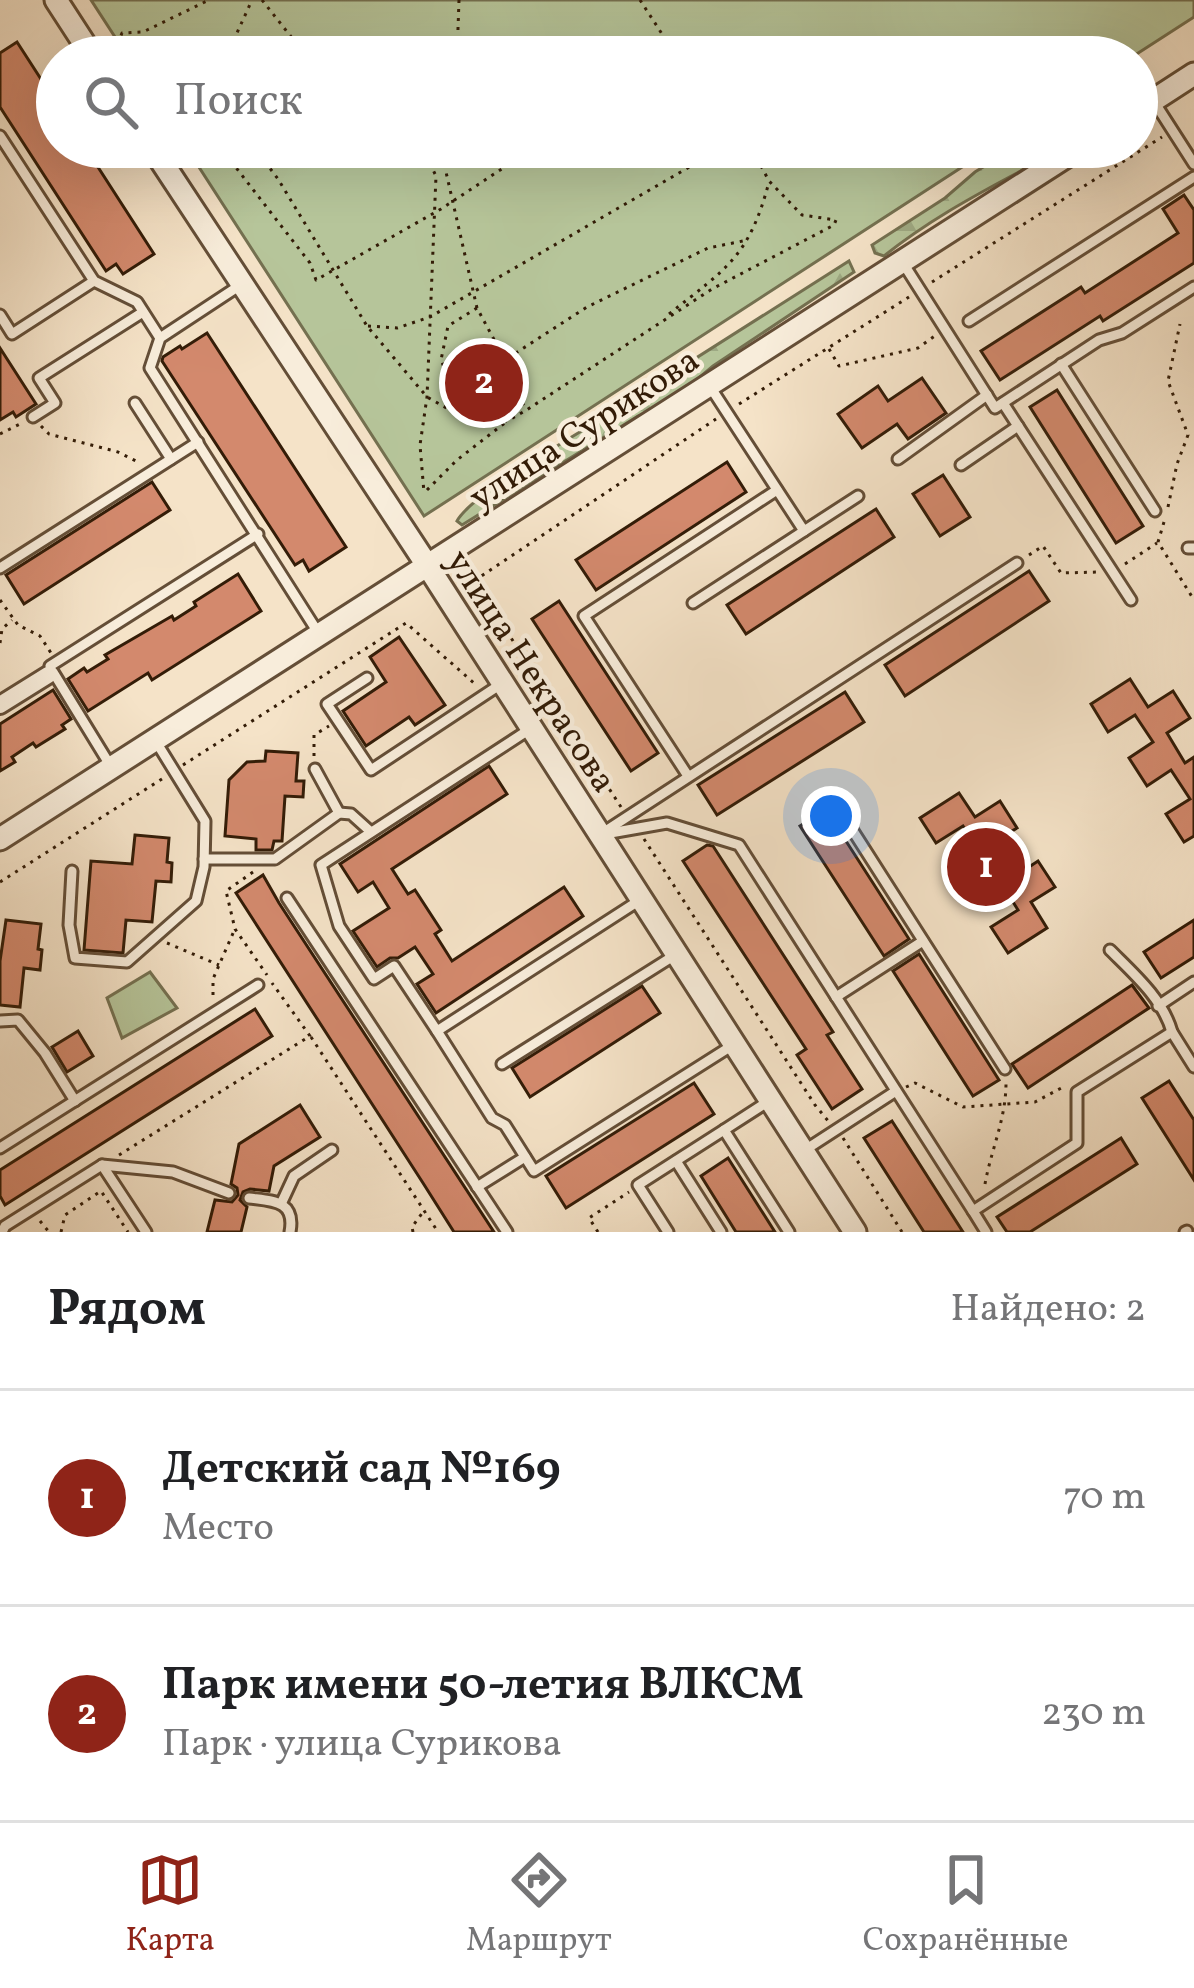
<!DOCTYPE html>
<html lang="ru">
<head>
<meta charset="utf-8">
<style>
  body { margin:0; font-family:Vollkorn,serif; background:#f2f2f2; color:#202124 }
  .you { position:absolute; left:831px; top:816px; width:42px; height:42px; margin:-30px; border:9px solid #fff; border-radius:50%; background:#1a73e8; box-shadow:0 0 0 18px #1a73e833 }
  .badge { display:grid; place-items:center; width:78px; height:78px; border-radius:50%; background:#8f2418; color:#fff; font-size:39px; font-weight:700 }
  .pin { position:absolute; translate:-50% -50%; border:6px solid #fff; box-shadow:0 3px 12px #0006 }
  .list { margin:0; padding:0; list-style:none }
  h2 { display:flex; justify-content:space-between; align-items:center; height:156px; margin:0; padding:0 48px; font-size:51px }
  h2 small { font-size:39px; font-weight:400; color:#757577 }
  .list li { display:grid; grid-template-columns:78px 1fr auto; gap:36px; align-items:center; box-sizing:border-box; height:216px; padding:0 48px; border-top:3px solid #e0e0e0 }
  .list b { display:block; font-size:45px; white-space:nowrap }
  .list p { margin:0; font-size:39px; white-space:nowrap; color:#757577 }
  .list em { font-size:39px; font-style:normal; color:#757577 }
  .icon { flex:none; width:66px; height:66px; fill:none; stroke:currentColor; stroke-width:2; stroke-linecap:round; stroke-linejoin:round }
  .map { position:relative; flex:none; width:1194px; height:1232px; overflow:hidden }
  .search { position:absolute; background:#fff; box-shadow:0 12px 48px #0002; left:36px; right:36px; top:36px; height:132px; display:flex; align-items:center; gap:30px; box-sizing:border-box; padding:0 42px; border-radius:66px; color:#757577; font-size:45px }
  .sheet { height:588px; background:#fff }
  nav { display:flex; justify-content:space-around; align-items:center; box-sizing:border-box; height:168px; border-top:3px solid #e0e0e0; background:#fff; font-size:33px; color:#757577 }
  nav a { display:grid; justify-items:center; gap:6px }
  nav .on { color:#8f2418 }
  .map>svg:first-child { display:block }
</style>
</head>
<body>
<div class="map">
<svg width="1194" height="1232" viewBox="0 0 1194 1232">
  <defs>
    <pattern id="forest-firs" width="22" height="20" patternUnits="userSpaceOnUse" patternTransform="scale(3)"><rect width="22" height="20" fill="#b6c59a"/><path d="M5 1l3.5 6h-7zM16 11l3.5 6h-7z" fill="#9da983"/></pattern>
  </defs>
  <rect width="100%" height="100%" fill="#f5e3c8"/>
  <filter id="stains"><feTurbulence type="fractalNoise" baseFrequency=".00167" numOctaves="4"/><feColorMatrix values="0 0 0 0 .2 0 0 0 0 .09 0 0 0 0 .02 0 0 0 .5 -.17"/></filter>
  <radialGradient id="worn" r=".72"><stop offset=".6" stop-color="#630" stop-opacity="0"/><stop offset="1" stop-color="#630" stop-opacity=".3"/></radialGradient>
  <!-- forest -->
  <g fill="url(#forest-firs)" stroke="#747050" stroke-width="3">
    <path d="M1016 147H1058C1043 154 1031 166 1017 173 970 198 925 223 884 256L875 253 872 245 945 198 975 172Z"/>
    <path d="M849 261 854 272 713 366 668 404 638 416 462 525 457 521C472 493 584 431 617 409 632 400 638 389 655 384Z"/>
  </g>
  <!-- park -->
  <g fill="#b6c59a" stroke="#747050" stroke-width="3">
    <path d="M91 0H1194V17L1132 57H128Z"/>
    <path d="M186 147H993L424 516Z"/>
    <path d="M150 972 177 1008 122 1038 107 998Z"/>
  </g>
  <!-- building -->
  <g fill="#d3896d" stroke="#331c07" stroke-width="3">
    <path d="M17 42 57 104V147H85L154 254 123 274 116 264 106 271 0 107V53Z"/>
    <path d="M1184 195 1194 210V263L1103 321 1100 316 1000 380 981 351 1081 287 1085 293 1178 233 1163 209Z"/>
    <path d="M207 333 346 547 309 571 303 560 295 565 162 361 163 357 180 346 182 349Z"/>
    <path d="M0 348 36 404 16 417 13 412 0 420Z"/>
    <path d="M922 378 946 413 908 439 897 424 862 448 838 414 878 386 888 401Z"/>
    <path d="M1057 390 1143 526 1116 543 1030 407Z"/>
    <path d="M727 462 746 492 596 590 576 560Z"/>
    <path d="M943 475 970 517 940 536 913 494Z"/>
    <path d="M152 482 170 510 24 604 6 575Z"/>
    <path d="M876 509 894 537 746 634 727 605Z"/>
    <path d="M1029 571 1049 601 905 696 885 665Z"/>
    <path d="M238 574 261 611 152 680 148 673 88 711 68 679 84 668 87 672 108 659 105 655 172 616 174 620 196 606 194 602Z"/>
    <path d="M559 601 658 753 631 771 532 619Z"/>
    <path d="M399 637 445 705 415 725 409 717 366 746 343 711 386 682 370 657Z"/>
    <path d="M1130 679 1148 707 1173 691 1190 718 1167 733 1185 763 1194 757V836L1184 842 1166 814 1190 799 1171 770 1147 786 1129 758 1153 742 1135 715 1108 732 1091 704Z"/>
    <path d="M53 690 71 719 62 725 65 729 36 747 33 743 12 757 15 762 0 771V724Z"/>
    <path d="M845 692 864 722 717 815 698 785Z"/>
    <path d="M266 751 298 753 296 781H304L303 797 285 796 282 841H274L272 850H256V839L225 836 229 780 247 762 265 761Z"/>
    <path d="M489 766 507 794 392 869 408 894 415 890 441 930 435 934 452 961 564 887 583 916 436 1013 417 984 433 974 415 947 398 958H390L377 967 353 931 389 908 373 882 358 892 340 864Z"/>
    <path d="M959 793 975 817 1000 801 1017 828 992 843 1014 877 1038 861 1055 887 1031 902 1047 928 1008 953 991 927 1018 910 1000 881 973 899 956 873 983 856 963 826 936 843 920 818Z"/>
    <path d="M826 810 909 939 884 956 800 826Z"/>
    <path d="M135 835 169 838 167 862 172 863 171 882 156 881 152 922 126 920 123 953 84 950 91 861 132 864Z"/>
    <path d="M707 845 713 846 833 1032 827 1035 862 1089 832 1109 797 1055 806 1049 683 861Z"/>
    <path d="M263 875 279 903 494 1232H454L423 1183 236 893Z"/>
    <path d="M6 920 41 924 38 949 42 950 40 970 24 968 20 1007 0 1005V961Z"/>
    <path d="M1194 920V957L1161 978 1144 952Z"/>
    <path d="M919 954 999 1080 973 1096 893 971Z"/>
    <path d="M1132 985 1149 1008 1028 1088 1012 1064Z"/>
    <path d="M642 986 660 1013 530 1097 512 1068Z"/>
    <path d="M255 1009 272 1036 5 1205 0 1196V1170Z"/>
    <path d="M78 1031 93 1056 67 1072 52 1047Z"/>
    <path d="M1169 1081 1194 1120V1180L1142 1098Z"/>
    <path d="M694 1083 714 1114 566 1208 546 1176Z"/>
    <path d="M300 1105 320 1137 274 1166 269 1191 250 1189 243 1192 240 1200 247 1207 241 1232H207L215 1200 232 1202 238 1195 237 1188 231 1184 239 1144Z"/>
    <path d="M892 1121 963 1232H924L864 1138Z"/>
    <path d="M1121 1138 1137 1164 1030 1232H1007L997 1217Z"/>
    <path d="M728 1158 775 1232H736L701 1176Z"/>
  </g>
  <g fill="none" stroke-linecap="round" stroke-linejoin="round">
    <!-- service casing -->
    <g stroke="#644e37" stroke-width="15">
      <g id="service">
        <path d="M1153 100 1194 164"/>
        <path d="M0 136 94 281 137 302 160 338"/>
        <path d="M903 263 995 408 1099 340 1122 333 1194 287"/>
        <path d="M242 284 160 338 150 368 319 634"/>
        <path d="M0 315 12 334 94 281"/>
        <path d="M969 321 1194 177"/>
        <path d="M1061 364 1155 511"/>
        <path d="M709 385 804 531 858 496"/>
        <path d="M135 403 171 459"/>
        <path d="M1003 403 1131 600"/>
        <path d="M33 417 55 403 39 378 143 312"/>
        <path d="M898 459 987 395"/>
        <path d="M961 465 1018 426"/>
        <path d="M1188 548H1194"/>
        <path d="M0 568 198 442"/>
        <path d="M693 603 804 531"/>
        <path d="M50 666 258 534"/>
        <path d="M53 672 110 765"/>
        <path d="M367 678 327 704 371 770 501 684"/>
        <path d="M530 729 321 865 339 926 374 979 394 966 437 1031 640 900"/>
        <path d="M315 769 339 813"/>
        <path d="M688 776 584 616 777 490"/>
        <path d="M839 809 1005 1069"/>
        <path d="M604 832 1017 563"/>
        <path d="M599 835 667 823 739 845 973 1211"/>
        <path d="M204 859H275L339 813 351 814 371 832"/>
        <path d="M72 871 69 925 75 958 127 962 196 901 204 867 205 821 155 740"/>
        <path d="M287 898 507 1232"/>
        <path d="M1110 950C1133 973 1163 999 1172 1032"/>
        <path d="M836 997 923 941"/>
        <path d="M1158 1006 1194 982"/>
        <path d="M0 1021 18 1020 45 1053 75 1101"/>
        <path d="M437 1031 492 1118 505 1125 534 1171 733 1045"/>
        <path d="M502 1064 675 955"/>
        <path d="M769 1101 724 1130 789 1232"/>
        <path d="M0 1148 258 985"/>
        <path d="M805 1150 896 1091"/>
        <path d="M676 1161 721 1232"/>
        <path d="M102 1165 146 1232"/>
        <path d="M477 1187 525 1157"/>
        <path d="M249 1198C272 1201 296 1200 290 1232"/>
        <path d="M281 1204 294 1176 332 1150"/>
        <path d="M2 1232 5 1226 102 1165 173 1172 229 1193"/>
        <path d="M668 1232 638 1185 724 1130"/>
        <path d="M986 1232 973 1211 1077 1143V1092L1172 1032 1194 1067"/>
        <path d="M1185 1232 1187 1231"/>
      </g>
    </g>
    <!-- minor casing -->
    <g stroke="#644e37" stroke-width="22">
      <path id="minor" d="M0 705 48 675"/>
    </g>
    <!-- tertiary casing -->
    <g stroke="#644e37" stroke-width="27">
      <g id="tertiary">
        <path d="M56 0 93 57"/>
        <path d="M1137 111 1194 74"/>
        <path d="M152 147 427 565 855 1232"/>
        <path d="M0 839 1081 147"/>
      </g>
    </g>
    <!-- path -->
    <g stroke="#331c07" stroke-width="3" stroke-dasharray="3 6" stroke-linecap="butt">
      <path d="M262 0 296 43 311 57"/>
      <path d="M640 0 677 57"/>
      <path d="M124 57 115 49 122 33 143 32 209 0"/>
      <path d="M226 57 252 0"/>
      <path d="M457 57 459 0"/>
      <path d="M634 57 674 54"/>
      <path d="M220 147 310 263 316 280 441 209 535 147"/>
      <path d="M254 147 278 179 367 326 427 397 459 415 490 421H507L525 411 712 289 834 225 836 220 802 215 769 181 751 147"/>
      <path d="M422 147 436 176 427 397 420 445 424 493"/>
      <path d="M451 147 446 172 477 308 505 360 525 409"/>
      <path d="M932 282 1162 137"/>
      <path d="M477 308 448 326 441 360 449 379 469 377 505 360 587 307 708 248 748 240"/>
      <path d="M669 314C727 268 749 257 769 182"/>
      <path d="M368 326 397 328 430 317 724 147"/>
      <path d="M829 349 839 366 918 348 936 335"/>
      <path d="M739 404 909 297"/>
      <path d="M41 426 49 434 118 452 138 462"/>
      <path d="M0 434 20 424"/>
      <path d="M427 490 457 460 506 422"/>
      <path d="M1168 507 1177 464 1188 435 1168 381 1180 324"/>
      <path d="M1164 522 1158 542 1194 600"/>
      <path d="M1029 555 1043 546 1061 573 1099 572"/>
      <path d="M1125 564 1157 543"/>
      <path d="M0 600 18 625 40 636 51 653"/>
      <path d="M0 643 2 629 12 620"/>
      <path d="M314 756V735L329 726"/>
      <path d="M183 765 406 623 475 684"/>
      <path d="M621 807 474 581 716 419"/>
      <path d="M644 839 815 1105 829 1122"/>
      <path d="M253 872 226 891 235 929 267 975"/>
      <path d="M0 882 165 777"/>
      <path d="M167 943 219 965"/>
      <path d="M213 995V979L234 931"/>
      <path d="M311 1037 438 1232"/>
      <path d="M906 1087 915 1083 963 1107 1035 1102 1065 1086"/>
      <path d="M843 1138 902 1232"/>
      <path d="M119 1155 310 1036 272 983"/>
      <path d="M985 1184C991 1150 1006 1119 1006 1083"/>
      <path d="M40 1221 49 1232"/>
      <path d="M61 1232 65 1215 101 1191 128 1232"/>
      <path d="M413 1232 412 1227 423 1212"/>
      <path d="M598 1232 589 1218 629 1192"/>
    </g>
    <!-- service -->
    <use href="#service" stroke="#f8eddb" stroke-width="9"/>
    <!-- minor -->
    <use href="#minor" stroke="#f8eddb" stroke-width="16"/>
    <!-- tertiary -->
    <use href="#tertiary" stroke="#f8eddb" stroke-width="21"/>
  </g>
  <g text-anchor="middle" stroke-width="9" stroke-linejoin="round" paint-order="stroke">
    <!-- street labels -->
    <g font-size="36" fill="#331c07" stroke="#f8eddb">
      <text transform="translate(583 427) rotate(-33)" y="13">улица Сурикова</text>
      <text transform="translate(533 670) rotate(57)" y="13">улица Некрасова</text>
    </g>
  </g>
  <rect width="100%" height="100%" filter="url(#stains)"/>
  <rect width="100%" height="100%" fill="url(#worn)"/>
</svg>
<div class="you"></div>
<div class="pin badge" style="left:986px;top:867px">1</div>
<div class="pin badge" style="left:484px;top:383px">2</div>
<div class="search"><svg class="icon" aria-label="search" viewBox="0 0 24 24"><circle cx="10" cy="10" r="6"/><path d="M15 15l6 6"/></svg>Поиск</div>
</div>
<section class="sheet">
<h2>Рядом<small>Найдено: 2</small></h2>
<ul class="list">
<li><span class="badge">1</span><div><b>Детский сад №169</b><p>Место</p></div><em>70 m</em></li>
<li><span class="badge">2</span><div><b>Парк имени 50-летия ВЛКСМ</b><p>Парк · улица Сурикова</p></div><em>230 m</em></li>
</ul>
</section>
<nav>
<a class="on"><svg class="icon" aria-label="map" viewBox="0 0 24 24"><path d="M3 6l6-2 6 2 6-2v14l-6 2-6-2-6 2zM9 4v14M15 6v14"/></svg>Карта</a>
<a><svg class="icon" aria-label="directions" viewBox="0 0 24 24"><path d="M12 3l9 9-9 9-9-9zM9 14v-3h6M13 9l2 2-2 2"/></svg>Маршрут</a>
<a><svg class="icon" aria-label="saved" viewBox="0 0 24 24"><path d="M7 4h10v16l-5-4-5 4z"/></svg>Сохранённые</a>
</nav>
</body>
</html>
